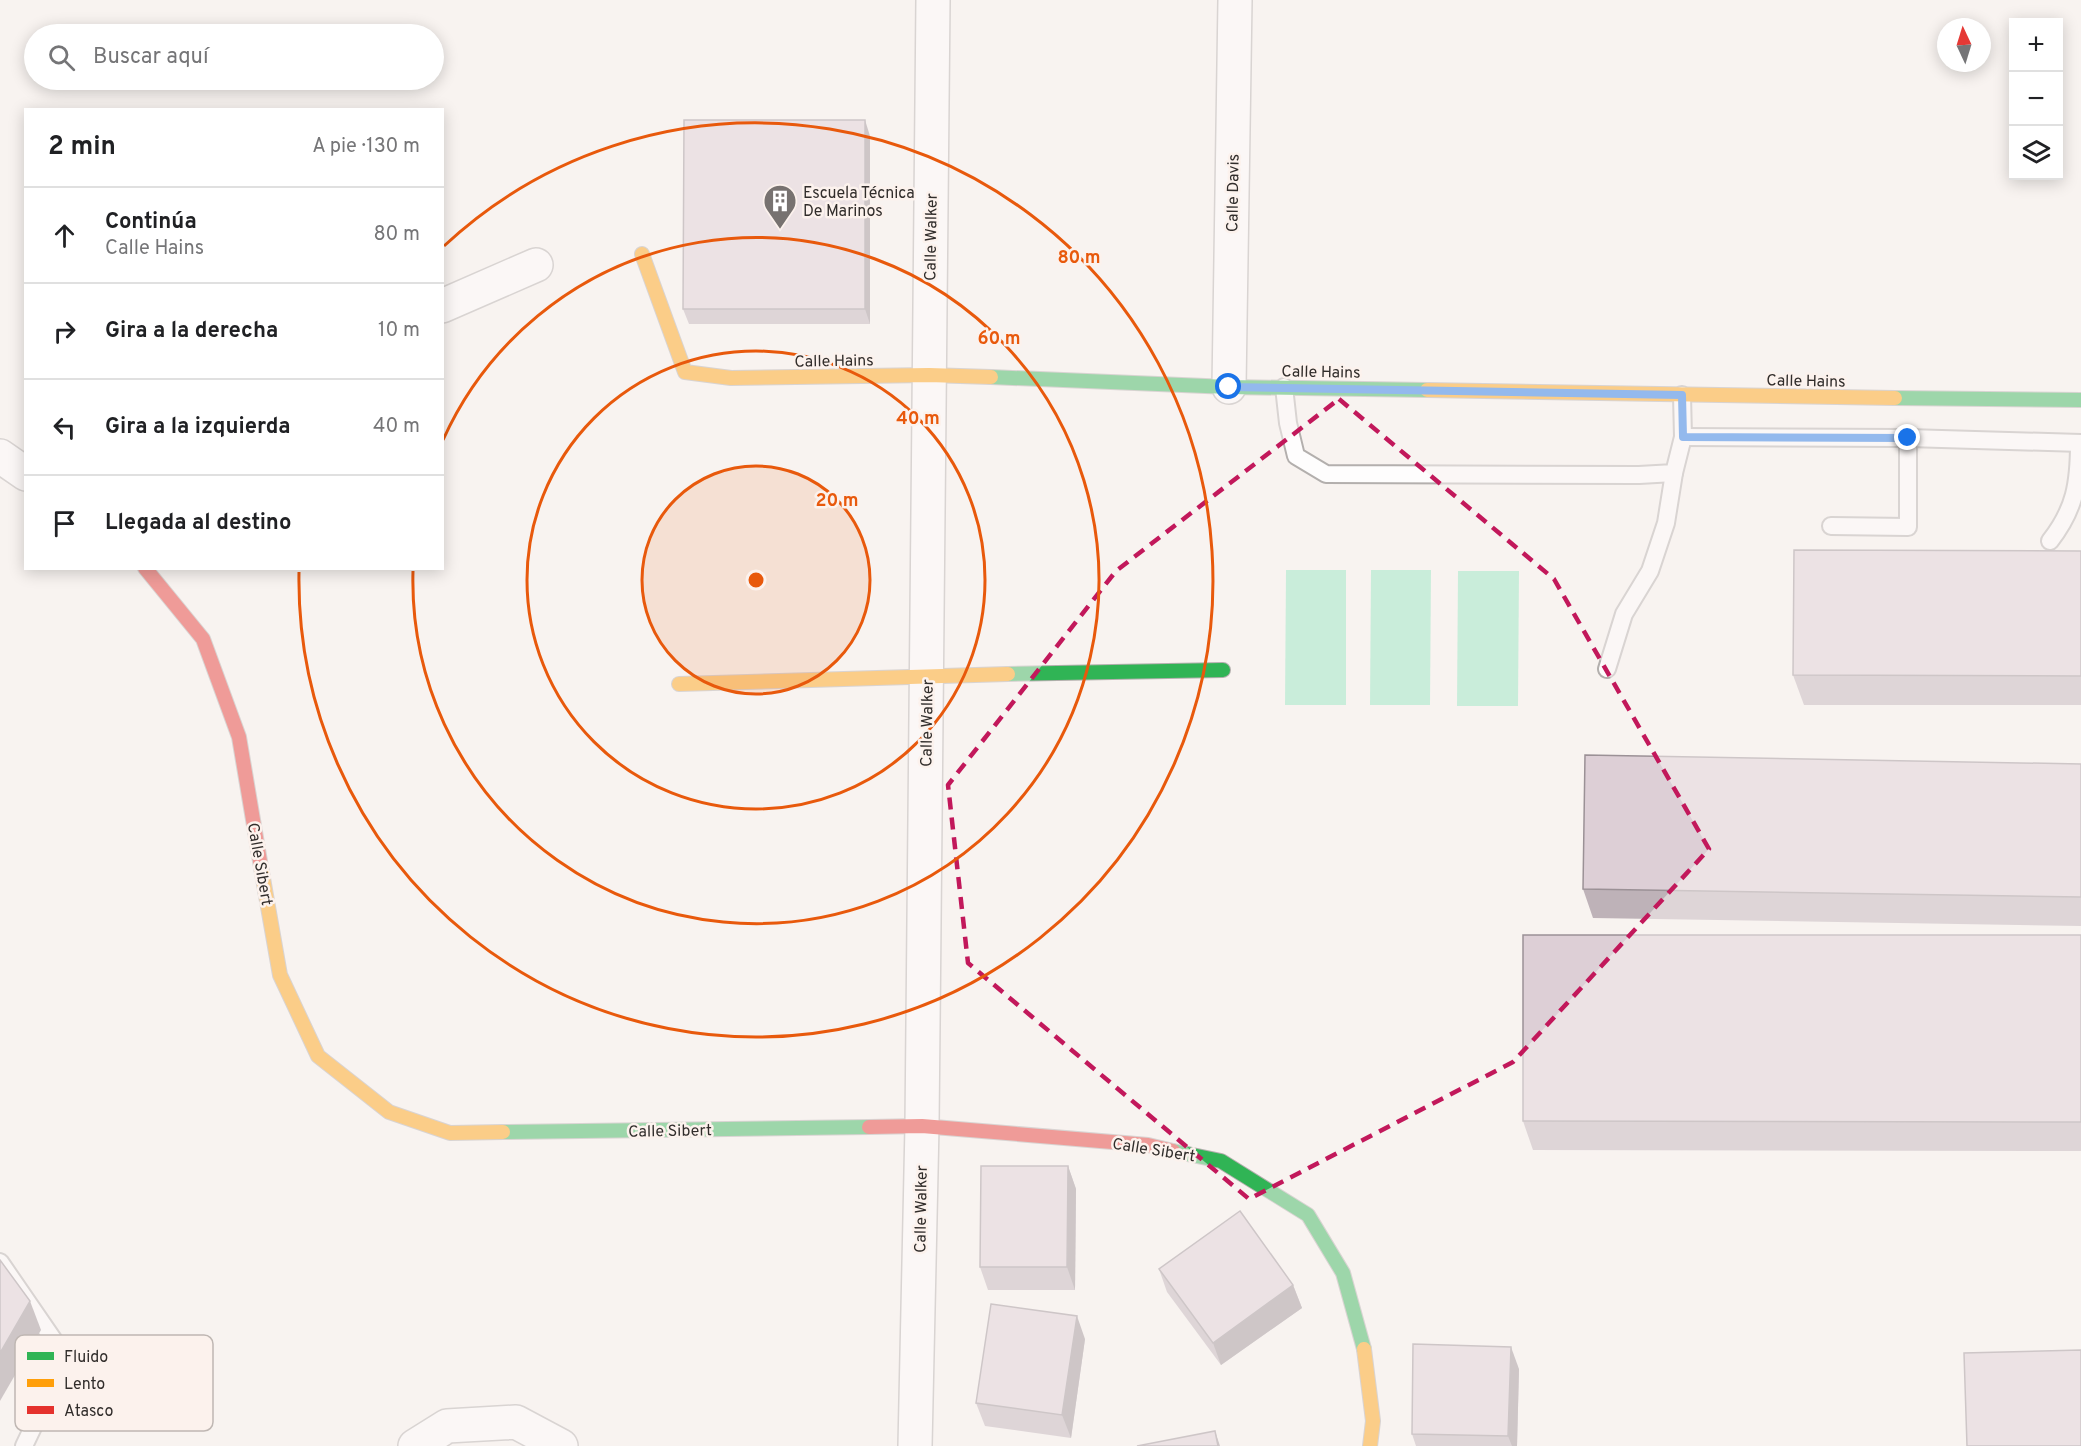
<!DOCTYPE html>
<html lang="es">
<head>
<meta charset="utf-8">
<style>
  body { margin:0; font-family:Overpass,sans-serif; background:#f6f6f6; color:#202124 }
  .controls { position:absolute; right:18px; top:18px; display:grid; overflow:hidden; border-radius:0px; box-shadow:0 3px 15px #0003 }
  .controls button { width:54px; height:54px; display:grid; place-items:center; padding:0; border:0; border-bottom:2px solid #e0e0e0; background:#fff; color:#202124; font:30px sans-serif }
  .compass { position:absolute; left:1937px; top:18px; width:54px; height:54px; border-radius:50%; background:#fff; box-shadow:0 3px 15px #0003; rotate:356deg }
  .stop { position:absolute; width:18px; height:18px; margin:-14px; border:4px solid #1a73e8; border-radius:50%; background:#fff }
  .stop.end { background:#1a73e8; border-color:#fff; box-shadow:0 2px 6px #0008 }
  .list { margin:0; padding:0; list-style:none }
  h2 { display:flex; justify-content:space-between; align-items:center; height:78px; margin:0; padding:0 24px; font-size:26px }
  h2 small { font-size:20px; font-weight:400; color:#757577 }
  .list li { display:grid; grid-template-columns:39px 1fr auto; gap:18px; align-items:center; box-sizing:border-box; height:96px; padding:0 24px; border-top:2px solid #e0e0e0 }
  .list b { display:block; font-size:22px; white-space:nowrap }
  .list p { margin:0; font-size:20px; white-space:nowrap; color:#757577 }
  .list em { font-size:20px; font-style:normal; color:#757577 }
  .icon { flex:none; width:33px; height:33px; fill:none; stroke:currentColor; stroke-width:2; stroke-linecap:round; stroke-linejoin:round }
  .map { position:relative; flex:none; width:2081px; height:1446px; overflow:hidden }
  .search { position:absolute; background:#fff; box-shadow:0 3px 15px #0003; left:24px; top:24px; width:420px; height:66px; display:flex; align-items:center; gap:15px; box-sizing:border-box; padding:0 21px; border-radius:33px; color:#757577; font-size:22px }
  .panel { position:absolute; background:#fff; box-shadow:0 3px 15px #0003; left:24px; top:108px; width:420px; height:462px; border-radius:0px }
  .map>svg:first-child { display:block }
</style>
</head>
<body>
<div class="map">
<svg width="2081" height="1446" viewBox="0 0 2081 1446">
  <rect width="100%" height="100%" fill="#f8f3f0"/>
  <!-- green -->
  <g fill="#c9edda">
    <path d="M1286 570H1346V705H1285Z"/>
    <path d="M1371 570H1431L1430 705H1370Z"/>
    <path d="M1458 571H1519L1518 706H1457Z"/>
  </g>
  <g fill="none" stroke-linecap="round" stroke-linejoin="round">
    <!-- lane casing -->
    <g stroke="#b3afad" stroke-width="20">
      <g id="lane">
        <path d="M1284 387 1288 423 1296 456 1326 474 1639 475 1674 473 1683 437 1682 395"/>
        <path d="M1683 437 1908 438 2081 443"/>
        <path d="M1831 526 1908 527V438"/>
        <path d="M2050 541C2075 509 2079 483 2079 443"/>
        <path d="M1607 669 1624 614 1650 571 1666 523 1674 473"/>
        <path d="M0 1262 66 1358 24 1446"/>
      </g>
    </g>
    <!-- street casing -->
    <g stroke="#b3afad" stroke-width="36">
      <g id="street">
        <path d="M442 306 536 265"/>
        <path d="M1229 387 1235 0"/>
        <path d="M0 456 26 474"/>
        <path d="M415 1446 447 1426 516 1422 561 1446"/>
        <path d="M915 1446 922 1126 933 0"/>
      </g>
    </g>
    <!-- fast casing -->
    <g stroke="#b3afad" stroke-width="16">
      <g id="fast">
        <path d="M991 377 1229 387 1427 390"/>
        <path d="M1895 398 2081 400"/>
        <path d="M1008 674 1223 670"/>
        <path d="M503 1132 869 1127"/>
        <path d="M1173 1151 1221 1161 1308 1215 1343 1273 1364 1349"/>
      </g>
    </g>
    <!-- slow casing -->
    <g stroke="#b3afad" stroke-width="16">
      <g id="slow">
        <path d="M642 254 685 372 731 378 929 375 991 377"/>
        <path d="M1427 390 1895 398"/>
        <path d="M679 684 1008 674"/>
        <path d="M261 867 280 975 318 1056 389 1112 450 1133 503 1132"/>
        <path d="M1364 1349 1373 1421 1370 1446"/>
      </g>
    </g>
    <!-- jam casing -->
    <g stroke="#b3afad" stroke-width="16">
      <g id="jam">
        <path d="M145 568 203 639 239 737 261 867"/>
        <path d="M869 1127 922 1126 1148 1145 1173 1151"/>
      </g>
    </g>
    <!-- lane -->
    <use href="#lane" stroke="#fefdfd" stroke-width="16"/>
    <!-- street -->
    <use href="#street" stroke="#fefdfd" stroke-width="33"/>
    <!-- fast -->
    <use href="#fast" stroke="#30b455" stroke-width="14"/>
    <!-- slow -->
    <use href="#slow" stroke="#ff9f0a" stroke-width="14"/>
    <!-- jam -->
    <use href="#jam" stroke="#e5322d" stroke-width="14"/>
  </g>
  <!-- wall -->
  <g fill="#beb2b8">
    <path d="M870 136V324H689L683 309Z"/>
    <path d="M2081 551V705H1804L1793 675Z"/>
    <path d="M2081 764V926L1593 918 1583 889Z"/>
    <path d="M2081 935V1151L1533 1150 1523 1121Z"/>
    <path d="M1068 1166 1076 1189 1075 1290H988L980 1267Z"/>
    <path d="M1159 1269 1293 1285 1302 1308 1221 1365 1167 1292Z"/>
    <path d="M1085 1339 1071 1438 985 1426 976 1403Z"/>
    <path d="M1519 1369 1517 1446H1416L1412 1434Z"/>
  </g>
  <!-- shaded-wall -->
  <g fill="#9b9196">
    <path d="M865 120 870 136V324L865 309Z"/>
    <path d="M1068 1166 1076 1189 1075 1290 1067 1267Z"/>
    <path d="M1293 1285 1302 1308 1221 1365 1213 1343Z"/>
    <path d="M30 1301 41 1330 0 1401V1353Z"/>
    <path d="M1077 1316 1085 1339 1071 1438 1062 1415Z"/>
    <path d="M1511 1347 1519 1369 1517 1446H1512L1508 1436Z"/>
    <path d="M1215 1431 1220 1446H1218Z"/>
  </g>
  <!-- building -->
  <g fill="#ddcfd6" stroke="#9b9196" stroke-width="1.5">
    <path d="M684 120H865V309H683Z"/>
    <path d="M1794 550 2081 551V676L1793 675Z"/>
    <path d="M1585 755 2081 764V897L1583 889Z"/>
    <path d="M1523 935H2081V1122L1523 1121Z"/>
    <path d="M981 1166H1068L1067 1267H980Z"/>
    <path d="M1240 1211 1293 1285 1213 1343 1159 1269Z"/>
    <path d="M0 1260 30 1301 0 1353Z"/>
    <path d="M991 1304 1077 1316 1062 1415 976 1403Z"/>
    <path d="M1413 1344 1511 1347 1508 1436 1412 1434Z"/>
    <path d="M2081 1350V1446H1967L1964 1353Z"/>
    <path d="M1215 1431 1218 1446H1137Z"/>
  </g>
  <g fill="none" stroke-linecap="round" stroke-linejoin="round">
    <!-- route -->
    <path stroke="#1a73e8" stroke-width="8" d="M1229 387 1682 395 1683 437 1908 438"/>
  </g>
  <!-- marked area -->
  <path d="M0 0H2081V1446H0ZM1339 399 1554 579 1709 849 1513 1062 1249 1199 968 963 948 785 1116 571Z" fill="#f8f3f0" fill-opacity=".55" fill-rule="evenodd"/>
  <path fill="none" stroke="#c2185b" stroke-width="4.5" stroke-dasharray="12 8" stroke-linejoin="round" d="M1339 399 1554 579 1709 849 1513 1062 1249 1199 968 963 948 785 1116 571Z"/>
  <!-- distance rings -->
  <circle cx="756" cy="580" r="114" fill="#e8590c" fill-opacity=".12"/>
  <g fill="none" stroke="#e8590c" stroke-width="3">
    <circle cx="756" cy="580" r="114"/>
    <circle cx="756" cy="580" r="229"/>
    <path d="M443 440A343 343 0 1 1 413 571"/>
    <path d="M444 246A457 457 0 1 1 299 572"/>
  </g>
  <!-- icons -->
  <defs>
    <g id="building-pin" transform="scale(1.725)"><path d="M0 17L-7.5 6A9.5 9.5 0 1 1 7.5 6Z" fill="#777270" stroke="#fcf2ed"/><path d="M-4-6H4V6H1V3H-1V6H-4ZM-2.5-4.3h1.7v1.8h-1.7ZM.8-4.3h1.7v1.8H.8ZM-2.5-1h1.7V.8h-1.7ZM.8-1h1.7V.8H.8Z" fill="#fff"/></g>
  </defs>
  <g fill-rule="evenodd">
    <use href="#building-pin" x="780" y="201"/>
  </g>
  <g text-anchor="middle" stroke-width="5" stroke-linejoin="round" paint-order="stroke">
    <!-- poi labels -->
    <g font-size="16" fill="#312d2b" stroke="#fcf2ed" text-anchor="start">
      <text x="803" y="198">Escuela Técnica<tspan x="803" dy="18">De Marinos</tspan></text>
    </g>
    <!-- street labels -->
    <g font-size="16" fill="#312d2b" stroke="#fcf2ed">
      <text transform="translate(1232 193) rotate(-89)" y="6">Calle Davis</text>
      <text transform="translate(930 237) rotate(-89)" y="6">Calle Walker</text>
      <text transform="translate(834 360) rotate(-1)" y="6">Calle Hains</text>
      <text transform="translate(1321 371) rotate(1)" y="6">Calle Hains</text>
      <text transform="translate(1806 380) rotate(1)" y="6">Calle Hains</text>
      <text transform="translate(926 723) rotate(-89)" y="6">Calle Walker</text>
      <text transform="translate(261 864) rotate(80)" y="6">Calle Sibert</text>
      <text transform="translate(670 1130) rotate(-1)" y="6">Calle Sibert</text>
      <text transform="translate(1154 1149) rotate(9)" y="6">Calle Sibert</text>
      <text transform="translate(920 1209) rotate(-89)" y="6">Calle Walker</text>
    </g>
  </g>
  <!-- legend -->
  <rect x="15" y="1335" width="198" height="96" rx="9" fill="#fcf2ed" stroke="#bfb7b3" stroke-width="1.5"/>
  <rect x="27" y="1352" width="27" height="8" fill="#30b455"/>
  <rect x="27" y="1379" width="27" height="8" fill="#ff9f0a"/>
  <rect x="27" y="1406" width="27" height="8" fill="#e5322d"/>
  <g font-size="16" fill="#312d2b">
    <text x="64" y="1362">Fluido</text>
    <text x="64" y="1389">Lento</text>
    <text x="64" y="1416">Atasco</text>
  </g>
  <circle cx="756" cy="580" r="9" fill="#e8590c" stroke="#fcf2ed" stroke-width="3"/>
  <g font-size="18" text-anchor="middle" font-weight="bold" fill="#e8590c" stroke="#fcf2ed" stroke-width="5" stroke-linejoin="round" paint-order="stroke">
    <text x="1079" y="263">80 m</text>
    <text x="999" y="344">60 m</text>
    <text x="918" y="424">40 m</text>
    <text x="837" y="506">20 m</text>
  </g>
</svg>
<div class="controls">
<button>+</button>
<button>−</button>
<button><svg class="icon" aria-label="layers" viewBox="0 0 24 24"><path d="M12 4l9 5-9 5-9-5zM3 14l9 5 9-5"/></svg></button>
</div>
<svg class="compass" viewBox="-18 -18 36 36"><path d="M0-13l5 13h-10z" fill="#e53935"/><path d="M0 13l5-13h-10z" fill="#757577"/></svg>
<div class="stop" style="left:1229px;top:387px"></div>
<div class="stop end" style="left:1908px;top:438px"></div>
<div class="search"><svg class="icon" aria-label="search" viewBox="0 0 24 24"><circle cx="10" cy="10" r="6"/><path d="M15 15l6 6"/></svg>Buscar aquí</div>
<section class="panel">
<h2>2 min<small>A pie · 130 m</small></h2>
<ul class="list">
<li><svg class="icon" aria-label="ahead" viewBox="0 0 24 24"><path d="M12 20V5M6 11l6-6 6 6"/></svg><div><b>Continúa</b><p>Calle Hains</p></div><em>80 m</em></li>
<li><svg class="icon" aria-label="right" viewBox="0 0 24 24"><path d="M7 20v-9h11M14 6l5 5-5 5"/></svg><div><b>Gira a la derecha</b></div><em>10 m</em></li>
<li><svg class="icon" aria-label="left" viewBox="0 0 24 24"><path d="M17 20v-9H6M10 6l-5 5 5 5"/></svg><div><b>Gira a la izquierda</b></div><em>40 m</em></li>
<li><svg class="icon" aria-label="arrive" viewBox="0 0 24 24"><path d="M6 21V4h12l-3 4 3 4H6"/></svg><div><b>Llegada al destino</b></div></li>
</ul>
</section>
</div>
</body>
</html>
